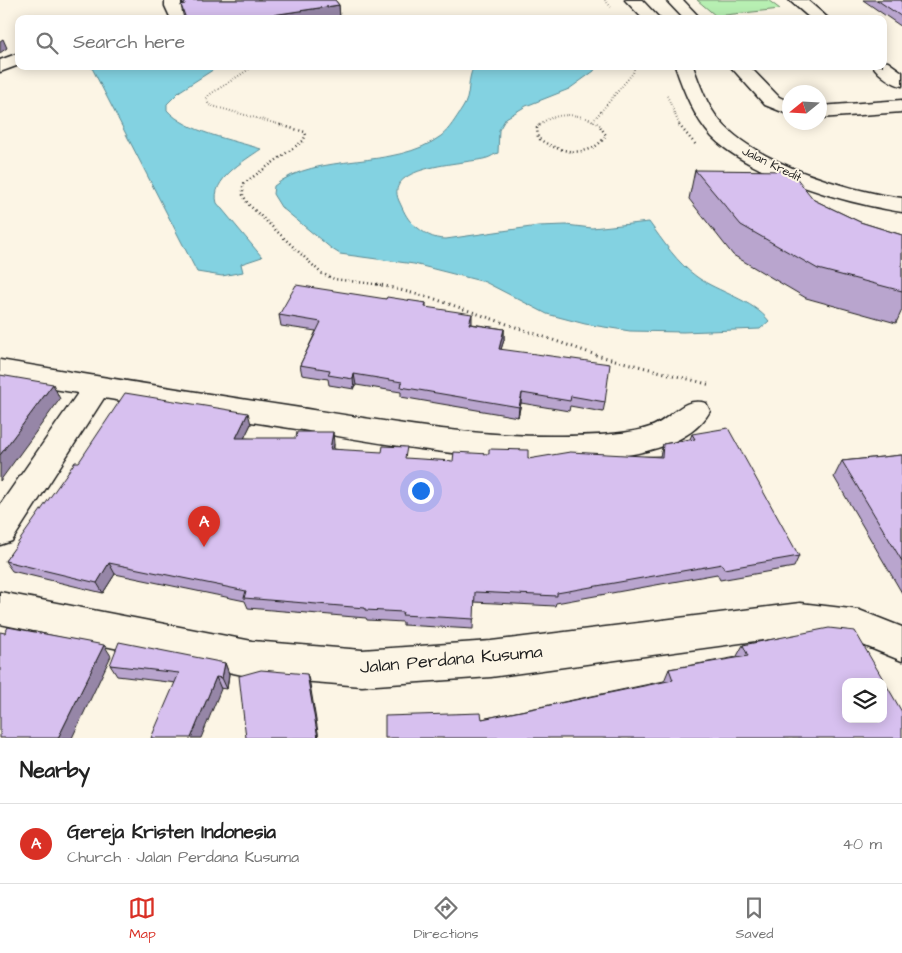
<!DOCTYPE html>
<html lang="en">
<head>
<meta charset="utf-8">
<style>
  body { margin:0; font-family:"Architects Daughter",sans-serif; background:#f2f2f2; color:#222 }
  .controls { position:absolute; right:15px; bottom:15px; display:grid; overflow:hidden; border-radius:10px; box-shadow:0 2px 12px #0003 }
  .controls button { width:45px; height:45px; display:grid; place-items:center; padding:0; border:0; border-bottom:1px solid #e0e0e0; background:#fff; color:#222; font:25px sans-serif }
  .compass { position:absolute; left:782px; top:85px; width:45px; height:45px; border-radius:50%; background:#fff; box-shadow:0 2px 12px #0003; rotate:252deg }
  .you { position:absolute; left:420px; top:490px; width:18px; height:18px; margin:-12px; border:4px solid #fff; border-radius:50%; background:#1a73e8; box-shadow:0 0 0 8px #1a73e833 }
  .badge { display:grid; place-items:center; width:32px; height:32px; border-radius:50%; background:#d93025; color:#fff; font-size:16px; font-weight:700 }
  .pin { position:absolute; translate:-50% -41px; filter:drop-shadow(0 1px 2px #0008) }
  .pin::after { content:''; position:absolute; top:26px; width:18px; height:15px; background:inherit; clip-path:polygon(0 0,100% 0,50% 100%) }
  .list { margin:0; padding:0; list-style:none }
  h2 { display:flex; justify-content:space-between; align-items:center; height:65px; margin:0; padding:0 20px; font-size:21px }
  h2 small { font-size:16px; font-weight:400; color:#767676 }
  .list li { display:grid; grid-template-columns:32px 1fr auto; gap:15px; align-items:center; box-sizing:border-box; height:80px; padding:0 20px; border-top:1px solid #e0e0e0 }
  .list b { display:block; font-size:19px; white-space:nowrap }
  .list p { margin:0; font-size:16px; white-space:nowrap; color:#767676 }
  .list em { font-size:16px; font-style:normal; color:#767676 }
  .icon { flex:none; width:28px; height:28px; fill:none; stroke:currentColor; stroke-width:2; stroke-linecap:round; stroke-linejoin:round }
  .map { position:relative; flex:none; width:902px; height:738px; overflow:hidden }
  .search { position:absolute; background:#fff; box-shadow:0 2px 12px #0003; left:15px; right:15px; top:15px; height:55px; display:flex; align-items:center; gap:12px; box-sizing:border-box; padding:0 18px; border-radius:10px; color:#767676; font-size:19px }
  .sheet { height:145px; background:#fff }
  nav { display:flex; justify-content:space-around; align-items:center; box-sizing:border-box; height:70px; border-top:1px solid #e0e0e0; background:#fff; font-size:14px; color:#767676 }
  nav a { display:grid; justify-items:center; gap:2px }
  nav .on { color:#d93025 }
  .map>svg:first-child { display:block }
</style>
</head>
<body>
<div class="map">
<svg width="902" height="738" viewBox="0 0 902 738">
  <rect width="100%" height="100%" fill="#fcf5e5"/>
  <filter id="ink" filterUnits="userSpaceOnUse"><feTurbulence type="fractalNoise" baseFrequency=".02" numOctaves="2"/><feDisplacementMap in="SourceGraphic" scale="10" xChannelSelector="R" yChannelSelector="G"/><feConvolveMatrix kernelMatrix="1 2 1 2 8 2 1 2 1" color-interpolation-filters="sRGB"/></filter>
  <g filter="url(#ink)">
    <!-- green -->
    <path fill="#b7efb2" stroke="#6a8667" d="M697 0H768L780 9 716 16Z"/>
    <!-- water -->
    <g fill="#83d2e1" stroke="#5a8992">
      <path d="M91 66H219L180 91 167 104V110C186 132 233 140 261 149 244 161 210 180 217 203L262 257 241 264 243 272 222 276 197 272Z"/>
      <path d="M474 66H596L594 71 569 89 526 106 506 118 499 130 498 153C494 154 491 157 487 158 469 164 382 164 399 201 403 209 406 218 413 224 424 233 432 239 446 239L538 226 566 225 592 228 649 222C663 241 677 263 697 277 718 292 753 300 769 321L760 329 683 332 630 331 585 324 547 314 485 282 414 264 340 254 332 249 281 207 273 194 274 186C317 151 394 171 441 136 449 130 456 118 462 109 472 95 466 81 474 66Z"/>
    </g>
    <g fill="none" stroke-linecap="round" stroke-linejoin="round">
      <!-- minor casing -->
      <g stroke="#1c1c1c" stroke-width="3">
        <g id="minor">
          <path d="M165 0H181V6L187 19H171L165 6Z"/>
          <path d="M625 0H642L660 19H643Z"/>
          <path d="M666 0H683L701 19H684Z"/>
          <path d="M789 0H807L829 19H811Z"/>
          <path d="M19 53V65L0 72V60Z"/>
          <path d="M883 61 888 62 902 72V86C892 84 879 75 873 66H883Z"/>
          <path d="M675 66H693C700 85 707 106 720 121 755 163 849 191 902 198V212C848 204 750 176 712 137 694 117 684 92 675 66Z"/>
          <path d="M730 66H749L779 97 790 102V115L765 105Z"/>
          <path d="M902 100V112L820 118V106Z"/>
          <path d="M0 360C104 378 209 394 313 410 395 423 477 437 561 436 586 436 627 435 650 427 673 419 681 396 706 403L710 411C661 499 386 444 303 430 236 420 170 409 104 398L12 541 0 545V505L78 393 0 380Z"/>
          <path d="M0 592 252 641 362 650 491 641 800 603 859 610 902 627V661L858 643 800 635 491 677 362 686 252 677 0 624Z"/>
        </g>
      </g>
      <!-- path-far2 -->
      <g stroke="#1c1c1c" stroke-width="2" stroke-dasharray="0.5 2.5" stroke-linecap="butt">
        <path d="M605 0 611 7"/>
        <path d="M254 66 209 95 206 99 209 105 285 126"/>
        <path d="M667 96 680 126"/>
        <path d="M593 121 633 73 635 66"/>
        <path d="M538 126C554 111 584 112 601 126"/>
      </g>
      <!-- path-far1 -->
      <g stroke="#1c1c1c" stroke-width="2.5" stroke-dasharray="1 3" stroke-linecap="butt">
        <path d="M280 125 305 132 306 135 303 141 243 184V195L248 204 321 273 334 279 382 285"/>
        <path d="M540 125 537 128 538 138C558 153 591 160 606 135L599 125"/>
        <path d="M679 125 696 145"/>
      </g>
      <!-- path -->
      <path stroke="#1c1c1c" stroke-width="3" stroke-dasharray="1 4" stroke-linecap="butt" d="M377 284 435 299 596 355 711 385"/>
      <!-- minor -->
      <use href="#minor" fill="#fcf5e5" fill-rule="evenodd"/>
    </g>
    <!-- wall -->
    <g fill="#b9a5ce" stroke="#1c1c1c">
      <path d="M182 0H335L339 5 340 19H184L181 5H183Z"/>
      <path d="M863 0H902V27Z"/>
      <path d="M695 170 814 200 860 222 902 235V310L896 323 806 298 733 255 689 199Z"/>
      <path d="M386 299 426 303V308L472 324 504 329V340L501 349 605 402 603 412 570 406 569 411 521 403 518 417 401 397V392L356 385 354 389 329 385 328 379 302 375 300 365 316 331 281 326 279 315Z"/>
      <path d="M251 424 244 438 334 444V449L407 459 453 461 660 456 663 444 690 439 692 434 799 556 794 567 720 580 717 574 556 603 555 606 474 602 473 629 403 625V622L367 620 366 618 248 608 245 601 115 574 103 593 12 571 5 561 79 462Z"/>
      <path d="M902 455V593L834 477 842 461Z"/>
      <path d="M743 645 902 712 482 719 664 681 669 669 737 657V656Z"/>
      <path d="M225 663 229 674 227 689 117 676 110 665Z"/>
    </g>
    <!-- shaded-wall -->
    <g fill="#9686a7" stroke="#1c1c1c">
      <path d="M339 5 340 19H246Z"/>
      <path d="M213 16 214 19H192Z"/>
      <path d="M3 39 7 48 0 53V41Z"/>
      <path d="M472 314V324H469Z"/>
      <path d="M504 329V340L498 359 499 349Z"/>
      <path d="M354 374 356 385 354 389 353 379Z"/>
      <path d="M53 384 60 399 0 481V455Z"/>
      <path d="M522 393 521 403 518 417 519 407Z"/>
      <path d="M248 413 251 424 239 449 236 438Z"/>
      <path d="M333 432 334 444 332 460 330 449Z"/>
      <path d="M109 563 115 574 103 593 97 583Z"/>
      <path d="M104 645 111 656 72 738H58Z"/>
      <path d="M225 663 229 674 227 689 222 678Z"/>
      <path d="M307 674 310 684 319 738H318Z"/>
      <path d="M216 677 221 689 201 738H191Z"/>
    </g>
    <!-- building -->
    <g fill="#d7c0ef" stroke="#1c1c1c" fill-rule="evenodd">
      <path d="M184 0H335L339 5 246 19H215L213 16 186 19 181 5 185 4Z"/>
      <path d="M877 0H902V17Z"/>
      <path d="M695 170 791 171 814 200 860 222 902 235V291L818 269 741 225Z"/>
      <path d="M296 285 386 299 387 297 426 303 425 307 472 314 469 324 504 329 499 349 610 364 605 402 571 396 570 401 522 393 519 407 401 387 402 382 354 374 353 379 328 375 330 370 300 365 321 322 279 315Z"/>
      <path d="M0 375 53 384 0 455Z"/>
      <path d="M125 393 248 413 236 438H296L297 432H333L330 449 382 452 383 446 407 447 405 458 453 461 454 452 489 454V449L528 450V459L570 452 662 457 663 444 695 439 692 434 728 428 799 556 724 569 722 564 557 593V596L475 592 474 619 402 615 403 612 365 610V608L244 598 246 591 109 563 97 583 5 561 75 462H79Z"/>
      <path d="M902 455V561L842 461Z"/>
      <path d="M8 627 104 645 58 738H0V632L5 633Z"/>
      <path d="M829 628 855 631 902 712V738H385V716L481 713 482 719 673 680 669 669 748 656 743 645ZM846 682H883V719H846Z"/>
      <path d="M119 642 225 663 222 678 216 677 191 738H151L179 673 110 665Z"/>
      <path d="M261 670 307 674 318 738H246L239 676Z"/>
    </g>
  </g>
  <g text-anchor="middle" stroke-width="4" stroke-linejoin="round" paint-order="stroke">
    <!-- far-street labels -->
    <g font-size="12" fill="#1c1c1c" stroke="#fcf5e5">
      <text transform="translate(772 164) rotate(26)" y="4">Jalan Kredit</text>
    </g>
    <!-- near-street labels -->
    <g font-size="18" fill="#1c1c1c" stroke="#fcf5e5">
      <text transform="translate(451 659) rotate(-5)" y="6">Jalan Perdana Kusuma</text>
    </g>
  </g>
</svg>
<div class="controls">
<button><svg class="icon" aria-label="layers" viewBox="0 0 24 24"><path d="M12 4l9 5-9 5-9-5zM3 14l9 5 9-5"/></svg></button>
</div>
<svg class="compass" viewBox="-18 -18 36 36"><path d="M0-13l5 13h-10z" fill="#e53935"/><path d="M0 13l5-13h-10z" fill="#767676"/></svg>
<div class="you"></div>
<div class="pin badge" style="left:204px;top:547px">A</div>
<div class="search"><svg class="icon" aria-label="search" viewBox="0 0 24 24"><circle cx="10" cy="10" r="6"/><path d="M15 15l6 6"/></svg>Search here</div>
</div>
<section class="sheet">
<h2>Nearby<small></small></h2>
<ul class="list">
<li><span class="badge">A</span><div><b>Gereja Kristen Indonesia</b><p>Church · Jalan Perdana Kusuma</p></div><em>40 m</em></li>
</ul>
</section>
<nav>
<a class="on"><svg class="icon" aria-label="map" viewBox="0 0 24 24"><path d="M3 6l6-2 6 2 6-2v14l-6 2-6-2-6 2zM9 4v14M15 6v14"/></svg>Map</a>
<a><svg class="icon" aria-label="directions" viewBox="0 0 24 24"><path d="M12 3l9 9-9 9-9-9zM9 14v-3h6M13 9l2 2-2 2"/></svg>Directions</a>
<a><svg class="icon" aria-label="saved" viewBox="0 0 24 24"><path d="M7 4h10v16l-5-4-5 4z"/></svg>Saved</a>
</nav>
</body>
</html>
